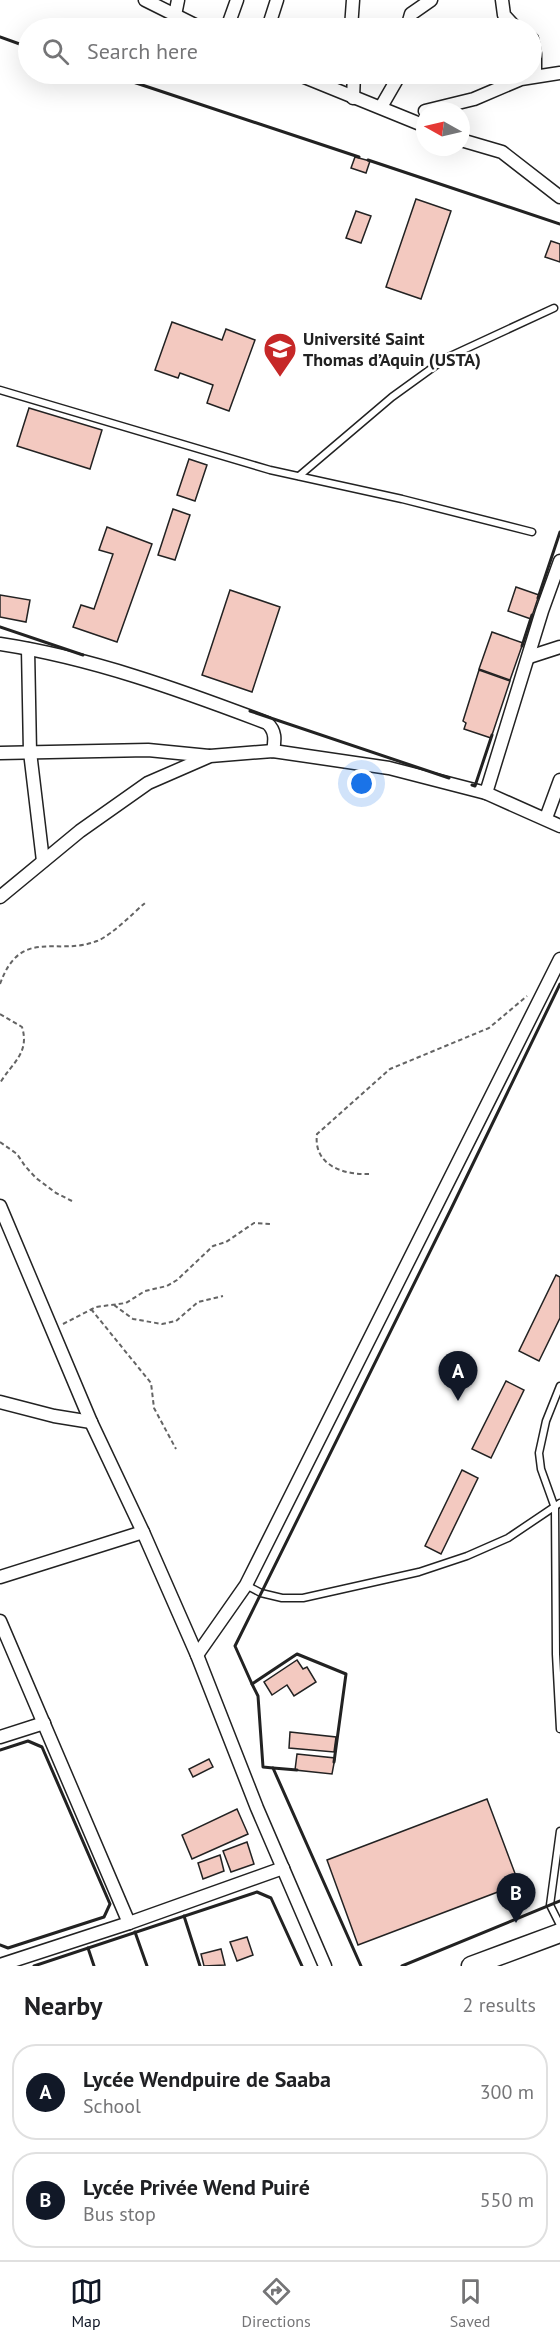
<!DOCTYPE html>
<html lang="en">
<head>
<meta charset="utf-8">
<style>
  body { margin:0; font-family:"PT Sans",sans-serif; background:#f2f2f2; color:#202124 }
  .compass { position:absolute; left:416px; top:102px; width:54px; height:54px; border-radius:50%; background:#fff; box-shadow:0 6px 24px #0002; rotate:278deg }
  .you { position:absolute; left:362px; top:784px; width:21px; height:21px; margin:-15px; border:4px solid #fff; border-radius:50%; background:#1a73e8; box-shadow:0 0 0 9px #1a73e833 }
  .badge { display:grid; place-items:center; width:39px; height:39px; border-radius:50%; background:#111827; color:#fff; font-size:20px; font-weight:700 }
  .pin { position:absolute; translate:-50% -50px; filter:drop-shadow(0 2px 3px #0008) }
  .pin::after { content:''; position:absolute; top:32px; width:21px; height:18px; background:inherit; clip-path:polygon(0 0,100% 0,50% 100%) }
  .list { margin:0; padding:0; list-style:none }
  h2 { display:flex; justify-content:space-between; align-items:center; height:78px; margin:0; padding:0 24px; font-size:26px }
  h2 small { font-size:20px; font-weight:400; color:#757577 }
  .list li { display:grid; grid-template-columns:39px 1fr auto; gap:18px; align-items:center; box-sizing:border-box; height:96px; margin:0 12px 12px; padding:0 12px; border:2px solid #e0e0e0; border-radius:24px }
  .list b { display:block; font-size:22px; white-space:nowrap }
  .list p { margin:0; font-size:20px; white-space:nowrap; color:#757577 }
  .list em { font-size:20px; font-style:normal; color:#757577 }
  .icon { flex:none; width:33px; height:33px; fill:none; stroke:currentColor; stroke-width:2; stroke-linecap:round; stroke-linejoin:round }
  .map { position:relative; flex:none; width:560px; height:1966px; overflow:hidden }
  .search { position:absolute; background:#fff; box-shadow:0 6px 24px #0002; left:18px; right:18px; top:18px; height:66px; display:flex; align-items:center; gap:15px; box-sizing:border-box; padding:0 21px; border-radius:33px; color:#757577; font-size:22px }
  .sheet { height:294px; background:#fff }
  nav { display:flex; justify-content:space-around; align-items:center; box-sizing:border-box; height:84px; border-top:2px solid #e0e0e0; background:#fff; font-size:16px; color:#757577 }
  nav a { display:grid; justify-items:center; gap:3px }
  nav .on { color:#111827 }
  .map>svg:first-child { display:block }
</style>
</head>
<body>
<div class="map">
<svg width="560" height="1966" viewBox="0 0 560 1966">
  <rect width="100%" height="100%" fill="#fff"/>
  <!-- building -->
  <g fill="#f3c9c0" stroke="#222" stroke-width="1.5">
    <path d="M355 157 370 161 366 173 351 168Z"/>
    <path d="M416 199 451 211 421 299 386 287Z"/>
    <path d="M356 211 371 216 361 243 346 238Z"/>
    <path d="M551 241 560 244V262L545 257Z"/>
    <path d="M172 322 222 340 226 329 255 340 229 411 207 403 213 385 180 373 178 378 155 370Z"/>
    <path d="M29 408 102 430 90 469 17 446Z"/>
    <path d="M189 459 207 465 195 501 177 495Z"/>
    <path d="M173 509 190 515 175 560 158 555Z"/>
    <path d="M107 527 152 544 117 642 73 627 81 605 94 609 113 554 99 550Z"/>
    <path d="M516 587 539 595 531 619 508 611Z"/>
    <path d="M230 590 280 607 252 692 202 675Z"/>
    <path d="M0 595 30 600 26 622 0 617Z"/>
    <path d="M492 632 523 643 510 680 479 669Z"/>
    <path d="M479 670 510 681 491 738 464 729 466 723 463 721Z"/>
    <path d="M556 1275 560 1277V1318L539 1361 519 1351Z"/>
    <path d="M506 1381 524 1390 491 1458 472 1449Z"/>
    <path d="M462 1470 478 1478 441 1554 425 1546Z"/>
    <path d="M297 1660 303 1669 307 1667 316 1682 294 1696 287 1685 272 1695 264 1682Z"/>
    <path d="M290 1732 336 1737 334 1752 289 1748Z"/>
    <path d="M297 1754 335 1758 332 1774 295 1770Z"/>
    <path d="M209 1759 213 1767 193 1777 189 1769Z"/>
    <path d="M487 1799 519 1884 358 1945 327 1860Z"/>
    <path d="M237 1809 248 1834 192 1859 182 1835Z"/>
    <path d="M247 1842 254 1864 231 1872 223 1851Z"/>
    <path d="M220 1855 224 1871 203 1879 198 1863Z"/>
    <path d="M247 1937 253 1955 237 1961 230 1942Z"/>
    <path d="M221 1949 225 1965 204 1966 201 1954Z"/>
  </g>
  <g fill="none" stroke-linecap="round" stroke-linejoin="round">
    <!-- lane casing -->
    <g stroke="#222" stroke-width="9">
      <g id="lane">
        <path d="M0 390 270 470 402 499 532 532"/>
        <path d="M299 476 392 397 446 358 554 308"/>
        <path d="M560 1386 546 1421 539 1453 541 1469 555 1508 556 1654 560 1729"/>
        <path d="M246 1585 261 1593 282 1598H303L419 1572 467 1556 508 1538 560 1503"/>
        <path d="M560 1831 550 1905 560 1925"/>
      </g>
    </g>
    <!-- street casing -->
    <g stroke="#222" stroke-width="15">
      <g id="street">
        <path d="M145 0 201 28"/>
        <path d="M502 0 504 15 516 28"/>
        <path d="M175 15 178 0"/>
        <path d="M227 28 237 0"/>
        <path d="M268 28 277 0"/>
        <path d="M351 28 353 0"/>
        <path d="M407 28 411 14 431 0"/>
        <path d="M532 39 535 54V76"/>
        <path d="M297 74 425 126"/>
        <path d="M353 98 354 74"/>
        <path d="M381 107 400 74"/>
        <path d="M425 111 474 99 521 79 560 73"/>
        <path d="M461 140 502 152 560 197"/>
        <path d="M0 644C92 658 180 690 267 723 276 731 275 740 273 751"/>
        <path d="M28 649 30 752 43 861"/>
        <path d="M529 657 560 647"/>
        <path d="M0 753 148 750 209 756"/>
        <path d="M486 793 542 611 560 561"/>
        <path d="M546 818 560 780"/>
        <path d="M0 897 80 831 148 783 210 756 273 751 389 768 486 793 560 826"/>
        <path d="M0 1206 91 1422 143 1532 197 1655 257 1808 325 1966"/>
        <path d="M0 1402 54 1416 91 1422"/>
        <path d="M0 1577 143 1532"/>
        <path d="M0 1621 129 1923"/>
        <path d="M197 1655 246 1585 560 959"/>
        <path d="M0 1737 44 1723"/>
        <path d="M0 1965 129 1923 283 1868"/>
      </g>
    </g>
    <!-- secondary casing -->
    <g stroke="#222" stroke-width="21">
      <path id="secondary" d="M471 1966 560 1933"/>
    </g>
    <!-- path -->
    <g stroke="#646464" stroke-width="2" stroke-dasharray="4.5 3" stroke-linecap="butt">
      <path d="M0 984C21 926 56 957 97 941 112 935 132 914 145 903"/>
      <path d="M0 1014 22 1027C30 1053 12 1063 0 1083"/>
      <path d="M0 1142 17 1154 25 1166 36 1178 56 1193 72 1201"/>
      <path d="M369 1174C343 1175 313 1165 317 1134L390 1069 489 1028 527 996"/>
      <path d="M114 1305 133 1319 162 1324 176 1321 198 1302 223 1296"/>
      <path d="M91 1309 151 1383 154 1408 176 1449"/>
      <path d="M63 1324 96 1307 126 1303 145 1291 167 1286 177 1280 213 1246 226 1242 254 1223 271 1224"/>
    </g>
    <!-- lane -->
    <use href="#lane" stroke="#fff" stroke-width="6"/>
    <!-- street -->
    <use href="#street" stroke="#fff" stroke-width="12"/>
    <!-- secondary -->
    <use href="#secondary" stroke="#fff" stroke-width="18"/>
    <!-- wall -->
    <g stroke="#222" stroke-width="3">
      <path d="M0 37 28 47"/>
      <path d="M109 74 359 157"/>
      <path d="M368 160 560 224"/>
      <path d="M538 598 560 532"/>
      <path d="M0 627 83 655"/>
      <path d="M522 646 532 615"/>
      <path d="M250 711 449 778"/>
      <path d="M472 785 475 786 492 735"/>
      <path d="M252 1684 258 1696 263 1767 273 1768"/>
      <path d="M0 1750 28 1741 42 1747 110 1904 104 1917 8 1948 0 1945"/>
      <path d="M334 1762 346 1674 297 1654 252 1684 235 1646 451 1209 560 984"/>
      <path d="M297 1770 273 1768 361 1966"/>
      <path d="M184 1916 200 1966"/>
      <path d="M135 1932 147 1966"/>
      <path d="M88 1948 94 1966"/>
      <path d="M34 1966 257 1892 271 1898 302 1966"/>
      <path d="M402 1966 560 1901"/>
    </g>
  </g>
  <!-- icons -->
  <defs>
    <g id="university-pin" transform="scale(1.725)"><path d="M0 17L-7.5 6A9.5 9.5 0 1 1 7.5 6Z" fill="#c62828" stroke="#fff"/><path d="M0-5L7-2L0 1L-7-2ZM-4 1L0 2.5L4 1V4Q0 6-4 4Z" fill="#fff"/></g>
  </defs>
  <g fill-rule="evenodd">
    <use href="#university-pin" x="280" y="349"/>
  </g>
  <g text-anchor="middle" stroke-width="4.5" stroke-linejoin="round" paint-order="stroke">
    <!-- poi labels -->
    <g font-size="18" font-weight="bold" fill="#222" stroke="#fff" text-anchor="start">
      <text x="303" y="345">Université Saint<tspan x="303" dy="21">Thomas d’Aquin (USTA)</tspan></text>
    </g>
  </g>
</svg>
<svg class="compass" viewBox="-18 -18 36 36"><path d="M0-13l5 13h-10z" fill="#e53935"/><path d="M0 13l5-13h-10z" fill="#757577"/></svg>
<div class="you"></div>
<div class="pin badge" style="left:458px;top:1401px">A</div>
<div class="pin badge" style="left:516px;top:1923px">B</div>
<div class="search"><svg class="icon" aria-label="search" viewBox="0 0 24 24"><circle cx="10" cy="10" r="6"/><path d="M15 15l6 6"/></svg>Search here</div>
</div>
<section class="sheet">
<h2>Nearby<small>2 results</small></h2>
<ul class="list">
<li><span class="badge">A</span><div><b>Lycée Wendpuire de Saaba</b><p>School</p></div><em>300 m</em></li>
<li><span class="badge">B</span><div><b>Lycée Privée Wend Puiré</b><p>Bus stop</p></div><em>550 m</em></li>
</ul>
</section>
<nav>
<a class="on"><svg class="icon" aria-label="map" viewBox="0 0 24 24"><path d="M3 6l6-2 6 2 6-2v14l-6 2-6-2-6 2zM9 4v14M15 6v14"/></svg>Map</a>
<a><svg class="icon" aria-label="directions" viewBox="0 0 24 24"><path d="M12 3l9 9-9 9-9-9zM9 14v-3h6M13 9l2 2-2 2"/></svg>Directions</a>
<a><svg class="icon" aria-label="saved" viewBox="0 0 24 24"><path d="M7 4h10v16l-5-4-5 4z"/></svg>Saved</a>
</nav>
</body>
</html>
